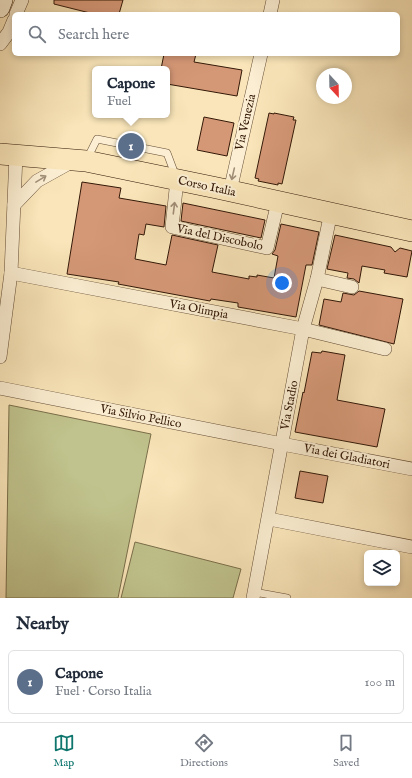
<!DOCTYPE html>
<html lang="en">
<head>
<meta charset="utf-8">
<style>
  body { margin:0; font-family:"IM FELL English",serif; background:#f6f6f7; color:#1f2937 }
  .controls { position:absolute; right:12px; bottom:12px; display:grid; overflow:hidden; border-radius:6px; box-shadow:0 2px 6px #0003 }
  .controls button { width:36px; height:36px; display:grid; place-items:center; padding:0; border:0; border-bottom:1px solid #e0e1e3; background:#fff; color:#1f2937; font:20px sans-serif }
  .compass { position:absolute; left:316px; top:68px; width:36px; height:36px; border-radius:50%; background:#fff; box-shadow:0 2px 6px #0003; rotate:158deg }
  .you { position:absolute; left:282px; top:283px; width:14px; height:14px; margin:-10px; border:3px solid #fff; border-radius:50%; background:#1a73e8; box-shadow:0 0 0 6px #1a73e833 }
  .badge { display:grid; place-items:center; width:26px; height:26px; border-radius:50%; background:#0f766e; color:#fff; font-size:13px; font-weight:700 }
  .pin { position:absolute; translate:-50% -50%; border:2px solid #fff; box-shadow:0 1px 4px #0006 }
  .popup { position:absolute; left:92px; top:66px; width:78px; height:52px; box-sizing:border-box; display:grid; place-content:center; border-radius:6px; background:#fff; filter:drop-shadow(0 1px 3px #0005); font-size:13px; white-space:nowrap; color:#747a83 }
  .popup b { font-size:15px; color:#1f2937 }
  .popup::after { content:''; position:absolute; left:50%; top:100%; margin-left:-8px; border:8px solid transparent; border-top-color:#fff }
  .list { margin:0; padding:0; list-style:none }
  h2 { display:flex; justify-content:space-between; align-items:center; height:52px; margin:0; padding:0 16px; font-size:17px }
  h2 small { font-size:13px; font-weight:400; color:#747a83 }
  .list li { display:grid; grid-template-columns:26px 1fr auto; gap:12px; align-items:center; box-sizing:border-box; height:64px; margin:0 8px 8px; padding:0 8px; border:1px solid #e0e1e3; border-radius:6px }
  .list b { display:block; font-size:15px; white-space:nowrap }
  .list p { margin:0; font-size:13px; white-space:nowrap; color:#747a83 }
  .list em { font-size:13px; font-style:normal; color:#747a83 }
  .icon { flex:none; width:22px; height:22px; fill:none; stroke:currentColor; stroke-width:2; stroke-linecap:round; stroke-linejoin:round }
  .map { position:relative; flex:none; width:412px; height:598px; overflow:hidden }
  .search { position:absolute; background:#fff; box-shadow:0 2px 6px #0003; left:12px; right:12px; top:12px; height:44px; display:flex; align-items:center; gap:10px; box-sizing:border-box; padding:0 14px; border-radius:6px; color:#747a83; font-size:15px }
  .sheet { height:124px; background:#fff }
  nav { display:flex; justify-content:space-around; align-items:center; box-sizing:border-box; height:56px; border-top:1px solid #e0e1e3; background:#fff; font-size:11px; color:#747a83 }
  nav a { display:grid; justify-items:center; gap:2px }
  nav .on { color:#0f766e }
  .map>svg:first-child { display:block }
</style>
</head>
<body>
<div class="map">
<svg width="412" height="598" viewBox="0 0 412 598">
  <rect width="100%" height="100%" fill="#f9e5b9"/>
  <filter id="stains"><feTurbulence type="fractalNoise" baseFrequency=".005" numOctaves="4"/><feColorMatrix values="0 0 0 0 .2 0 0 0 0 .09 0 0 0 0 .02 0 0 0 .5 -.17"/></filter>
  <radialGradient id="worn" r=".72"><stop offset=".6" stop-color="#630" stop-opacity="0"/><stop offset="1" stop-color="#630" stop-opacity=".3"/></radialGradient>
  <!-- green -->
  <g fill="#c0c38d" stroke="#7a6e4a">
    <path d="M9 405 151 434 118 598H6Z"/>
    <path d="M135 542 241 569 233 598H121Z"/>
  </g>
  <!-- building -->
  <g fill="#d59877" stroke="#331807">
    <path d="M54 0H123L119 14H94L54 4Z"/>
    <path d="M164 54H196L194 62 242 70 237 96 167 84V69H161Z"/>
    <path d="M269 113 274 114V113L294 117 293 120H296L282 184 278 183V185L258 181 259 179 255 178Z"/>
    <path d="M204 117 234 123 227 156 197 150Z"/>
    <path d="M82 182 121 188 119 198 166 206 164 227 146 224 144 235 139 234 135 259 166 265 172 235 218 245 212 272 249 279V276L257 277V275L274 278 278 256 272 254 275 250 281 224 319 232 312 265H306L296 317 238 307V303L211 299 210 301 118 284 119 282 67 274Z"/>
    <path d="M183 203 265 220 261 238 181 221Z"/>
    <path d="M335 235 391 247 395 252 400 248 412 251 407 277 384 273 385 270 362 266 359 283 354 279 347 278 348 273 327 269Z"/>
    <path d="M359 291 403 299 394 344 319 325 324 299 341 302 343 293 354 295Z"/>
    <path d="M322 351 345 355 337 400 385 409 377 447 295 432 303 392 304 393 312 352 321 353Z"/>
    <path d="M300 471 328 476 323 503 295 498Z"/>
  </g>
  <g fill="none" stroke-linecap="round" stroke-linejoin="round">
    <!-- lane casing -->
    <g stroke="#644b34" stroke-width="8">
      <g id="lane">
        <path d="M87 159 97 139 167 153 176 177"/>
        <path d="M254 592 287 598"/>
      </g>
    </g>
    <!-- street casing -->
    <g stroke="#644b34" stroke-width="14">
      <g id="street">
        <path d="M16 14 22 0"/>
        <path d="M270 14 273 0"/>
        <path d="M0 44 9 32 14 20"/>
        <path d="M177 180 172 227 267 248 278 202"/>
        <path d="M230 191 261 54"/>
        <path d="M14 205 37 181 73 161"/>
        <path d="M11 273 303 329 385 349"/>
        <path d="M317 279 352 287"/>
        <path d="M0 357 11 273 16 155"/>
        <path d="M0 388 282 444 412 469"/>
        <path d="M269 519 412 547"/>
        <path d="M253 598 303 329 317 279 331 212"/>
      </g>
    </g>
    <!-- secondary casing -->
    <g stroke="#331807" stroke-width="20">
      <path id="secondary" d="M0 8 3 0"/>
    </g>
    <!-- primary casing -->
    <g stroke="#331807" stroke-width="22">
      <path id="primary" d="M0 154 86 161 217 188 412 231"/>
    </g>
    <!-- lane -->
    <use href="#lane" stroke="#fbeed2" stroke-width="7"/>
    <!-- street -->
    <use href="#street" stroke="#fbeed2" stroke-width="13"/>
    <!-- secondary -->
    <use href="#secondary" stroke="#fbeed2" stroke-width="19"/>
    <!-- primary -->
    <use href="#primary" stroke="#f9e5b9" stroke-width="21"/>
  </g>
  <!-- one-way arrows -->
  <defs><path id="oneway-shaft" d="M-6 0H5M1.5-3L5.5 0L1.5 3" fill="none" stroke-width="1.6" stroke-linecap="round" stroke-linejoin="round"/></defs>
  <g stroke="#a18e77">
    <use href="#oneway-shaft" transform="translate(233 174) rotate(103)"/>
    <use href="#oneway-shaft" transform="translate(41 179) rotate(-31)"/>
    <use href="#oneway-shaft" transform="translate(174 208) rotate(-83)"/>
  </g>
  <g text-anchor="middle" stroke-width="4" stroke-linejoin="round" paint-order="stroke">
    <!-- street labels -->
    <g font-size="12" fill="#331807" stroke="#fbeed2">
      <text transform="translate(245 122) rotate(-77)" y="4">Via Venezia</text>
      <text transform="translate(207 186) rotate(12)" y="4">Corso Italia</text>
      <text transform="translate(220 237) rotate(12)" y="4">Via del Discobolo</text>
      <text transform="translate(199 309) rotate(11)" y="4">Via Olimpia</text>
      <text transform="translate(289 405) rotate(-79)" y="4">Via Stadio</text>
      <text transform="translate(141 416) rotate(11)" y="4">Via Silvio Pellico</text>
      <text transform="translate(347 456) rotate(11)" y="4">Via dei Gladiatori</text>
    </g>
  </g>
  <rect width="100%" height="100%" filter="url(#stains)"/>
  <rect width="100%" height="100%" fill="url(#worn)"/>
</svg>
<div class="controls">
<button><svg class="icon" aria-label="layers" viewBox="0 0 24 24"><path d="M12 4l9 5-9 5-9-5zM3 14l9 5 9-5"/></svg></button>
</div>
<svg class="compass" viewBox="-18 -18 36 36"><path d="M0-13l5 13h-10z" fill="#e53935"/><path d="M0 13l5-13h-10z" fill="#747a83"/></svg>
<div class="you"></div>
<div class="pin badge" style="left:131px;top:146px;background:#5c6f8a">1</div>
<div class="popup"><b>Capone</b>Fuel</div>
<div class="search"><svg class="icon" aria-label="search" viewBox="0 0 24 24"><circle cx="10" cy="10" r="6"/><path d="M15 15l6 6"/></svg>Search here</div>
</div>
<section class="sheet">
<h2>Nearby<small></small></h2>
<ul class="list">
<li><span class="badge" style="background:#5c6f8a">1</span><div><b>Capone</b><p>Fuel · Corso Italia</p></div><em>100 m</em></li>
</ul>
</section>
<nav>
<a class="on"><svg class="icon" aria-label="map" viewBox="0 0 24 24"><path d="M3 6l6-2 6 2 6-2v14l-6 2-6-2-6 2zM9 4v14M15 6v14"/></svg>Map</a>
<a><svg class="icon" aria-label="directions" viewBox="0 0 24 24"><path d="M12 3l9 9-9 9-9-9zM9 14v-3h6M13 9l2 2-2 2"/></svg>Directions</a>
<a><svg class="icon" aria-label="saved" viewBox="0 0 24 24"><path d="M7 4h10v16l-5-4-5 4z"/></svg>Saved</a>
</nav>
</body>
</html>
